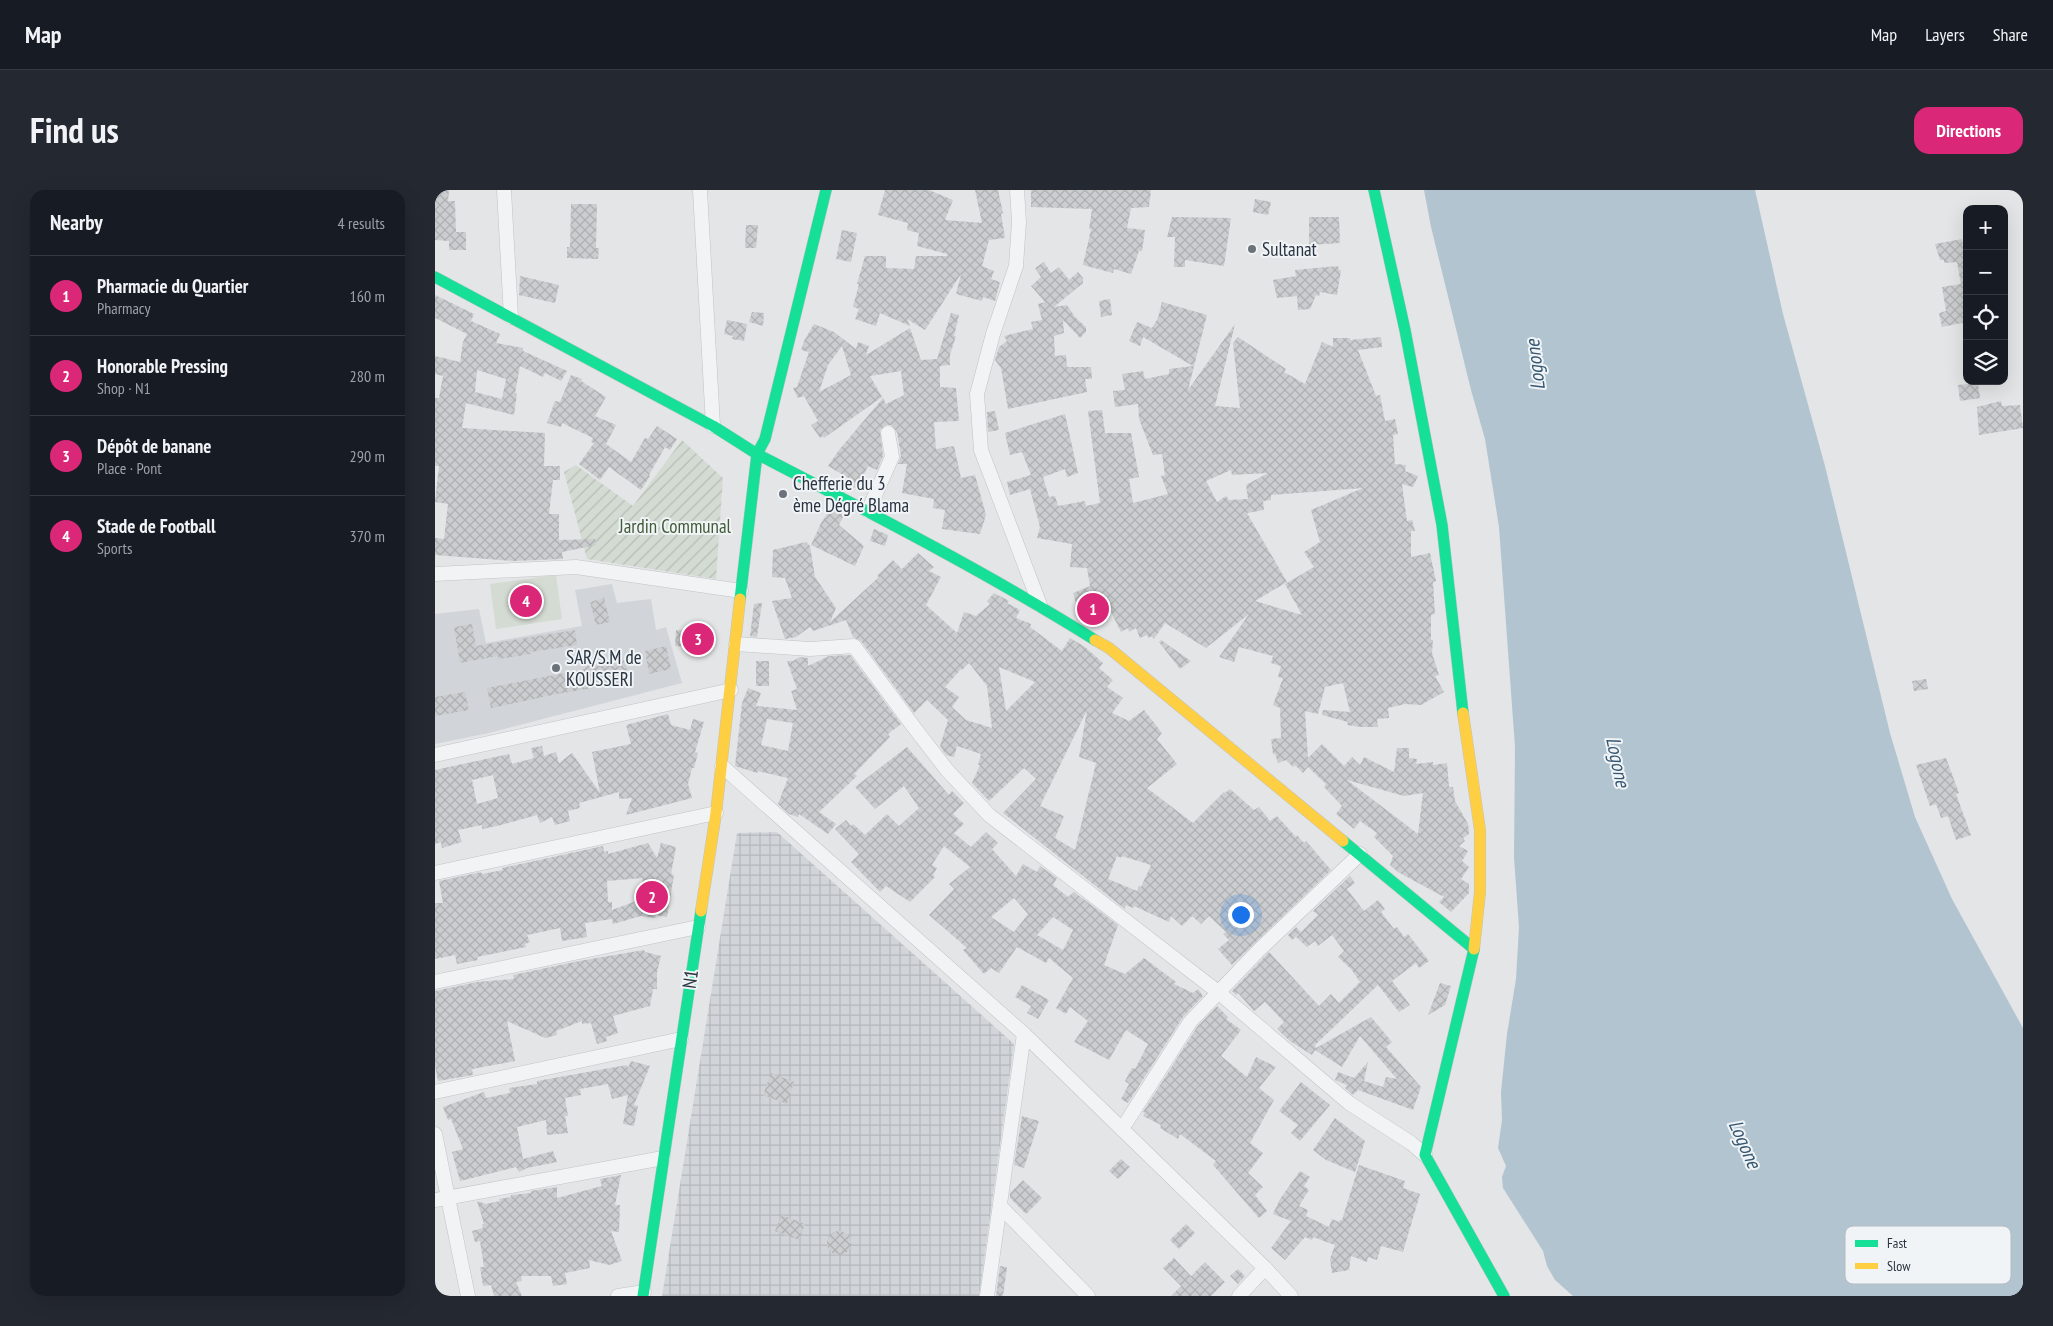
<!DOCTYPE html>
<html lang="en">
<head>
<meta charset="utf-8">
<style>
  body { margin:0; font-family:"PT Sans Narrow",sans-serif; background:#242831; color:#f1f3f6 }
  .controls { position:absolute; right:15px; top:15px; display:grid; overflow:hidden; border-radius:10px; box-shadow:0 5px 20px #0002 }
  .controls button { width:45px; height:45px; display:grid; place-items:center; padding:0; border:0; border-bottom:1px solid #363941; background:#171b24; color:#f1f3f6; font:25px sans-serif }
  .you { position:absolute; left:805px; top:724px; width:18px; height:18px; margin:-12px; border:4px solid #fff; border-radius:50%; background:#1a73e8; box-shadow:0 0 0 8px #1a73e833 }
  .badge { display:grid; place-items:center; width:32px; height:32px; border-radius:50%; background:#db2777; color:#fff; font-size:16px; font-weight:700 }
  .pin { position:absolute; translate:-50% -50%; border:2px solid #fff; box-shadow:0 1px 5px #0006 }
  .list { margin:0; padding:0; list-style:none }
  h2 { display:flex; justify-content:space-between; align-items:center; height:65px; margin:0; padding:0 20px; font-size:21px }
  h2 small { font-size:16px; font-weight:400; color:#9ea1a6 }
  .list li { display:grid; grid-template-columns:32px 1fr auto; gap:15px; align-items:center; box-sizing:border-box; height:80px; padding:0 20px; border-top:1px solid #363941 }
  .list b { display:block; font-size:19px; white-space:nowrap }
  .list p { margin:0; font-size:16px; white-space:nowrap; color:#9ea1a6 }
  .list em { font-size:16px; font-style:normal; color:#9ea1a6 }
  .icon { flex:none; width:28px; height:28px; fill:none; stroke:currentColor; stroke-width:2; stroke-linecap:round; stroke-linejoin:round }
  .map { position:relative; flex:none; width:1588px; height:1106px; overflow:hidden; border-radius:15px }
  header { display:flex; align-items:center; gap:30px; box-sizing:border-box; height:70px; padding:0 25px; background:#171b24; border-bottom:1px solid #363941 }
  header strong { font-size:24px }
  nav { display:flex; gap:28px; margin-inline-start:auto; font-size:18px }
  .intro { display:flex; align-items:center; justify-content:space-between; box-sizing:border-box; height:120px; padding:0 30px }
  h1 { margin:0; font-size:35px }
  .button { padding:12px 22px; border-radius:15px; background:#db2777; color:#fff; font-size:18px; font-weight:700 }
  main { display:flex; gap:30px; padding:0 30px }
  aside { flex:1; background:#171b24; border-radius:15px; box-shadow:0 5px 20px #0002 }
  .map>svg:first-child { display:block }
</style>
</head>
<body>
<header>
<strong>Map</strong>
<nav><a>Map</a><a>Layers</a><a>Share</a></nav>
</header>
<div class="intro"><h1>Find us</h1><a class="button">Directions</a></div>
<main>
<aside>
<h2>Nearby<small>4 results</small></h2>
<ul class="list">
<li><span class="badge">1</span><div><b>Pharmacie du Quartier</b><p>Pharmacy</p></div><em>160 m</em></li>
<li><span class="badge">2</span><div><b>Honorable Pressing</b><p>Shop · N1</p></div><em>280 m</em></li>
<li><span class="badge">3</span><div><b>Dépôt de banane</b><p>Place · Pont</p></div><em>290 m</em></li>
<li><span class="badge">4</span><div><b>Stade de Football</b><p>Sports</p></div><em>370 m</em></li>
</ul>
</aside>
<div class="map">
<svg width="1588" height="1106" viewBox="0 0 1588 1106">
  <defs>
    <pattern id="industrial-grid" width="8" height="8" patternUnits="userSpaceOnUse" patternTransform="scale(1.25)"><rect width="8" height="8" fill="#d1d5da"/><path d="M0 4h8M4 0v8" fill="none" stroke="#b4b7bc"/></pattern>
    <pattern id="garden-furrows" width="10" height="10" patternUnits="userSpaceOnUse" patternTransform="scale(1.25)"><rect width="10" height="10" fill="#d4dbd3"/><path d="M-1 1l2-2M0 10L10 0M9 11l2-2" fill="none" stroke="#b6bdb6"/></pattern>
    <pattern id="building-cross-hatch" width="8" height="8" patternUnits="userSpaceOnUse" patternTransform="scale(1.25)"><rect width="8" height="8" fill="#cbcdcf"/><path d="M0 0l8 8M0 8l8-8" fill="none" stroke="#aeb1b3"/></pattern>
  </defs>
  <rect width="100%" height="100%" fill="#e3e5e7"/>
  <!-- built -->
  <path fill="#d1d5da" d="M177 394 182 413 216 409 221 440 231 437 247 493 54 543 0 554V424L44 419 51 453 147 436 140 400Z"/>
  <!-- industrial -->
  <path fill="url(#industrial-grid)" d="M342 642 579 854 544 1106H227L302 643Z"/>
  <!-- grass -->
  <path fill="#d4dbd3" d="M121 385 127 429 61 439 55 394Z"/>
  <!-- garden -->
  <path fill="url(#garden-furrows)" d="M247 250 288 288 281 389 152 369 129 282 141 275 198 316Z"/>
  <!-- water -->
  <path fill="#b3c4d1" d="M989 0H1320L1348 124 1390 276 1455 543 1480 627 1517 709 1588 838V1106H1138L1120 1090 1112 1076 1108 1061 1068 998 1067 987 1071 976 1063 958 1067 930 1066 902 1072 844 1081 789 1084 737 1079 668 1080 557 1064 337 1050 249 1036 200 996 37Z"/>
  <!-- building -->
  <g fill="url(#building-cross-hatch)" fill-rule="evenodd">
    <path d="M0 0 14 1 13 11H20L21 42H31V60H14V51L0 50Z"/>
    <path d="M450 0H494L518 10 510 30 547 33 540 0H563L568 23 566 24 570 48 554 50 547 76 559 81 556 89 565 92 560 111 548 107 547 111 521 104 526 84 490 140 472 129 475 136 445 123 441 136 420 129 424 119 418 117 424 94H422L430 66H451V78L479 79 481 66H512V64L482 56 484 43 472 40 473 33 443 25Z"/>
    <path d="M596 0H716L714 17 696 18 692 38 710 40 707 61H704L696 84 679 79 678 83 648 75 656 39H654L657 19 596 17Z"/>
    <path d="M820 9 836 12 833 25 818 22Z"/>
    <path d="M136 14H162L161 58H164L163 69 132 68V57H135Z"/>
    <path d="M737 27 796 28 789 76 750 70V77H739L740 47H732Z"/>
    <path d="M874 27H904L905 53 874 55Z"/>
    <path d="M311 35H323L321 58H310Z"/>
    <path d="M407 40 422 43 416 72 401 69Z"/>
    <path d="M1527 49 1529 63 1532 62V132L1507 137 1504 123 1511 121 1507 97 1526 94 1522 72 1509 73V70H1505L1500 54Z"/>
    <path d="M609 72 616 83 624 77 634 90 643 82 648 88V93L619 117 632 115 640 127 651 137V142L645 148 628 130 629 143 619 146 620 166 631 165 632 177H656L657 189H650L652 202 573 219 566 178 560 170 564 157 572 151 569 146 598 139 596 132 607 130 603 114 610 112 596 96 606 87 600 78Z"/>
    <path d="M903 76 904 80H906L902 105 885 102 884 106 881 105 875 119 863 120 862 106 842 108 838 90 861 86 860 80Z"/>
    <path d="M85 86 124 95 120 113 84 105Z"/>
    <path d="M0 105 39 124 36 131 65 144 61 153 88 158V161L132 181 126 191 110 183 108 187 85 176 80 203H82L79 225 31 213 27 238 110 243 109 276H125V290H118L114 324H124V350L160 349 161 355 127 362 128 369 78 371 0 365V348L9 349 13 314 0 312 4 276H0V208H4L8 186 0 184V166L25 172 28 152 32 144 0 128ZM42 180 71 189 67 209 40 202Z"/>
    <path d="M675 109 677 125 666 127 664 111Z"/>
    <path d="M727 112 772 125 753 200 800 134 780 216 805 218 798 153 803 147 851 179 849 182 870 194 887 152 898 157V148H915V150L946 147 947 157 923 160 941 206 945 205 950 231 960 229 963 244 958 245 960 274 971 275 970 281 983 286 978 297 967 294 972 331 977 330 980 341H976V367L995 363 1001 391 998 392 1000 424 996 425V450H998L997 463 1004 485 1000 486 1009 502 986 515 970 514 953 518 954 528 942 529 943 537H926L912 535 913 532 887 525 888 520 915 522 908 493 890 497 883 524 870 521 873 568 887 554 909 576 917 567 925 575 929 567 959 582 962 558H974V568L982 569 981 574 998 572V575L1012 573 1014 597H1018L1020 611 1033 634 1034 641V644L1028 648 1030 651 1024 656 1033 661 1027 671 1034 677 1026 689 1034 694V703L1016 722 1004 712 1009 707 963 682 955 675 958 666 939 647 942 643 925 631 919 639 901 624 907 616 889 597 891 594 873 577 868 583 860 575 858 577 851 570 843 573 840 564H838L836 549 846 548 845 518 838 515 848 488 843 487 846 476 836 473 838 466 804 457 799 472 784 467 814 424 771 458 730 433 719 449 717 446 714 448 712 445 705 448 701 438 694 442 693 438 686 442 675 420 654 432 641 413 638 403 655 396 652 378 635 377 637 354 602 348 605 337 595 299 575 305 572 292 596 285 587 262 575 265 570 243 630 224 643 283 632 287 630 279 608 287 614 307 620 306 623 316 650 311 651 316 665 313 653 221 667 220 670 243H696L704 287 694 289 698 313 733 304 726 286 730 285 727 264 718 265 704 229 703 214 680 217 678 201 690 200 687 184 708 181 710 189 734 184V179L758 176 708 147 705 156 694 151 702 132 717 138 723 128ZM796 280 797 285 833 283 811 295 813 309 794 310 791 306 782 312 771 291ZM928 298 876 320 885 352 869 362 879 377 850 394 867 425 820 411 852 392 812 323 829 320 828 311 836 310V305ZM912 590 969 606 988 603 983 644Z"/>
    <path d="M317 122 329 123 328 136 314 132Z"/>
    <path d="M516 123 524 125 519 146H521L515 165V175L505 176V197L521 198 524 231 499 232 501 259 519 256 526 288 540 285 551 325 545 344 507 339 510 320 498 318 499 309 467 303 472 274H463L466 266 462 242 456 235H451L445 240 448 266 442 280 433 276 422 299 412 294 415 289 393 276 404 260 448 208 451 214 469 205 466 181 435 186 447 207 389 248 388 246 385 248 376 235 383 231 369 206 363 208 358 198 362 197 374 162 366 160 369 151 379 134 399 142 421 159 423 152 434 156 431 165 475 138 486 170 502 169ZM407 156 416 185 384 202 393 175Z"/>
    <path d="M292 130 312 134 309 151 297 149 298 146 289 144Z"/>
    <path d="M136 185 147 189 146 191 171 207 160 226 181 235 171 254 196 272 210 248 213 249 222 236 242 249 235 260 230 257 214 285 215 286 206 300 174 277 165 290 144 274 159 253 156 252 158 248 127 233 126 237 112 233 120 211 125 212Z"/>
    <path d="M1543 193 1545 208 1525 211 1523 195Z"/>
    <path d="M1566 211 1567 216 1585 215 1588 238 1544 245 1542 217Z"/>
    <path d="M560 221 564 240 553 242 552 222Z"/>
    <path d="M396 318 409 325 404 335 429 356 420 376 376 355 386 333Z"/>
    <path d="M439 339 453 345 450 356 435 351Z"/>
    <path d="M371 352 375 356 380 387 401 418 395 432 444 387 442 386 458 370 467 379 483 363 499 377 494 381 506 387 491 415 522 443 529 422 541 426 555 414 552 411 559 403 574 411 572 413 585 420 581 428 596 434 595 437 627 461 635 448 650 457 668 473 664 478 678 490 672 497 688 508 677 523 694 531 709 520 727 543 722 549 742 574 712 598 758 633 789 602 790 603 795 599 819 620 824 617 835 631 842 626 861 647 862 645 869 653 871 651 896 680 797 775 783 759 794 750 788 744 791 742 774 726 766 734 757 726 747 736 736 726 734 732 699 716 698 718 691 715 690 719 568 623 601 589 589 578 554 611 537 593 545 575H543L546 564 522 556 519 567 511 565 505 556 513 530 492 510 479 523 426 451 418 447 411 430 378 441 375 437 361 447 350 449 337 411 357 408 350 388 337 387 338 360ZM534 473 552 496 557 538 531 530 517 517 524 507 510 497 526 479 527 480ZM564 477 600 492 571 521ZM652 520 644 567 661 573 640 660 620 648 629 626 605 616ZM682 666 686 668 687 666 716 675 706 697 704 696 702 701 673 689Z"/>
    <path d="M169 408 175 432 161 435 155 412Z"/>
    <path d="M327 413 322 447 315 446 319 414Z"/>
    <path d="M37 434 41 456 140 440 142 455 96 462V464L64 469 63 466 25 473 19 437Z"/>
    <path d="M241 440 271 442 269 458 240 456Z"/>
    <path d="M726 450 756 471 745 479 724 452Z"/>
    <path d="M231 456 236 479 214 484 210 461Z"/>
    <path d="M415 465 466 534 453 544 455 547 419 584 422 586 384 622 401 634 393 644 364 624 363 627 354 624 343 614 353 588 323 581 322 583 300 576 307 513 313 498 326 503 321 516 362 520 356 501 362 499 352 471H358L365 467 373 468V476L394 466ZM332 529 358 533 353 561 326 555Z"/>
    <path d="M190 470 194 492 122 504 56 518 52 498 150 479V476Z"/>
    <rect x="321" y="471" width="13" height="25"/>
    <path d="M1491 489 1493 499 1479 501 1477 491Z"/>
    <path d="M30 502 34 520 0 526V507Z"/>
    <path d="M233 524 236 535 255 540 258 529 269 532 260 562 263 563 259 578H257L253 594 257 608 191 625 197 608 184 609V602L144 613 145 618 133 621 135 631 120 635 117 627 105 633 102 625 62 636 47 639V635L23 640 27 652 7 658 6 652 0 654V580L74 564 77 574 99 568 96 558 107 556 109 566 121 562 124 573 137 563 165 603 157 562 196 554 191 535ZM58 585 63 608 42 614 37 590Z"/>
    <path d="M472 557 514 605 517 601 529 613 518 624 529 634 519 643 536 657 551 642 563 653 557 659 581 686 588 674 602 682 605 676 622 688 618 695 633 707 639 702 683 735 669 775 690 784 709 768 741 792 739 794 758 803 763 799 768 806 748 827 693 913 686 909 694 894 690 891 697 878 700 879 713 854 691 840 674 870 639 852 653 831 635 817 631 824 621 818 638 788 614 768 611 773 582 757 564 783 556 778 549 784 528 760 532 758 494 725 519 699 514 694 535 677 509 656 497 675 502 678 498 685 500 687 475 712 451 696 445 702 416 672 424 664 400 639 411 630 416 636 418 634 430 645 452 624 464 636 484 618 469 596 440 619 420 597ZM579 708 593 724 579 742 556 727ZM618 727 638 740 628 760 602 745Z"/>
    <path d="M1511 568 1524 603 1521 604 1536 645 1521 650 1513 626 1506 628 1501 614 1495 616 1481 575Z"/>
    <path d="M213 653 222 668 226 653 241 657 236 684 239 685 232 727 221 725 220 728 206 726 178 734 177 729 150 733 152 747 127 751 125 738 92 745 95 752 90 754 91 757 42 767 43 770 22 774 20 765 0 769V713H8L4 691 46 682 47 684 68 680 67 678 168 656 169 662 173 661V664ZM208 688 205 696 225 702 177 720V712H173L172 691Z"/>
    <path d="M915 686 920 693 912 699 929 721 943 710 950 719 946 722 959 739 962 737 969 747 973 744 994 771 984 778 981 773 957 791 975 815 964 822 943 795 880 855 881 858 936 827 957 852 951 857 986 897 978 920 923 900 918 905 910 898 912 895 900 890 903 882 919 888 933 872 929 891 948 897 951 887 962 889 925 846 907 877 880 860 877 865 855 851 842 839 849 832 830 812 819 821 803 803 801 805 797 801 834 762 884 816 896 804 904 813 925 792 916 779 903 767 909 761 897 745 883 756 880 751 872 757 861 747 883 725 878 721Z"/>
    <path d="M861 737 866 742 857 750 853 745Z"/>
    <path d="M209 760 210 762 226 766 222 782V799H218L215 816 178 826 183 843 171 847 172 851 162 854 156 833 147 834V831L121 841 122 845 110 848 72 831 80 871 37 879 38 885 3 891 0 876V801L42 792 79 789 78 785 144 771Z"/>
    <path d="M1005 793 1016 796 1010 815 993 825Z"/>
    <path d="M587 795 614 810 603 829 592 823 596 816 580 807Z"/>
    <path d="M782 816 793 827 791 829 806 840 786 866 812 887 821 867 841 877 824 898 839 910 815 953 828 963 813 983 828 997 820 1005 832 1021 824 1028 778 975 781 971 745 944 743 949 725 938 726 935 708 926 710 923 708 922 762 837Z"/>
    <path d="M196 871 215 876 199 915 203 916 199 936 188 934 193 905 177 909 173 894 145 899 146 905 130 908 133 926H130L133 943 112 945 111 930 82 937 88 969 118 961 122 972 92 978 84 982 81 977 25 991 17 962 28 959 16 929 13 930 8 917 49 902 51 908 75 903 74 898 102 894V891L192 875 193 878Z"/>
    <path d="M336 883 359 892 352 914 328 905Z"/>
    <path d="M866 892 895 915 865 951 856 943 863 935 844 921Z"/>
    <path d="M587 926 604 931 589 978 579 975Z"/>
    <path d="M900 928 930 951 920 982 891 970 878 960Z"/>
    <path d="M686 969 695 977 683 989 674 981Z"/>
    <path d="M924 975 970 991 968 998 985 1004 968 1062 946 1056 942 1070 933 1067 932 1072 916 1066 914 1080 897 1083 895 1069 900 1055 878 1047 877 1050 870 1047 850 1070 836 1058 856 1031 838 1024 845 1009 865 981 875 987 869 996 874 1000 864 1016 873 1020 871 1026 894 1037 897 1029 904 1032 905 1030H907Z"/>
    <path d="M186 985 180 1015H185L184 1042 176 1041 187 1071 174 1075 154 1070 155 1078 130 1083 132 1094 118 1096 116 1086H86L87 1091 81 1092 87 1106H59L56 1095 48 1096 45 1077H49L45 1051 40 1052 37 1041 48 1038 47 1034H49L42 1011 51 1014 65 1011 64 1009 76 1007V1005L96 1003V1001L122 997V1008L167 996 165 989Z"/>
    <path d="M588 990 607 1008 591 1024 575 1008V1003Z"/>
    <path d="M347 1025 370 1034 364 1050 340 1041Z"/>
    <path d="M751 1034 760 1043 744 1059 735 1050Z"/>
    <circle cx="404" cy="1053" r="12"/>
    <path d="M739 1068 756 1086 770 1072 790 1092 776 1106H736L746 1096 728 1078Z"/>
    <path d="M565 1076 572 1077 568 1106H561Z"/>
    <path d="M803 1079 810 1086 803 1094 795 1086Z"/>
  </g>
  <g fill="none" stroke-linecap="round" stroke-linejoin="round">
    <!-- street casing -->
    <g stroke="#c1c3c5" stroke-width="15">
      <g id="street">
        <path d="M69 0 76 127"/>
        <path d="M265 0 278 236"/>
        <path d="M582 0 584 32 581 76 558 144 542 204 546 260 605 415"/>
        <path d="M433 321 457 267 453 243"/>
        <path d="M0 384 141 377 306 401"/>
        <path d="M301 454 375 459 419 456 478 536 512 580 554 625 783 802 914 913 976 953 990 965"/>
        <path d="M0 565 296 500"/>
        <path d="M287 576 589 844 830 1078 856 1106"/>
        <path d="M0 683 281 623"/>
        <path d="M0 792 263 737"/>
        <path d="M0 902 246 849"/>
        <path d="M687 939 755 832 824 760 925 664"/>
        <path d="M0 944 33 1106"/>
        <path d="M0 1010 228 968"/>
        <path d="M565 1016 653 1106"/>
        <path d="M183 1106 209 1102"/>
        <path d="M552 1106 589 844"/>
        <path d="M804 1106 830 1078"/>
      </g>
    </g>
    <!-- fast casing -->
    <g stroke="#c1c3c5" stroke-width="12">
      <g id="fast">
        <path d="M391 0 330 249 322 264C436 323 551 382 660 450"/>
        <path d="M939 0 970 140 1007 335 1028 523"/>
        <path d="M0 87 278 236 322 264 305 409"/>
        <path d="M908 651 1039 759"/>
        <path d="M1039 759 990 965 1069 1106"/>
        <path d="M208 1106 266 721"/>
      </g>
    </g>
    <!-- slow casing -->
    <g stroke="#c1c3c5" stroke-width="12">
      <g id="slow">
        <path d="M660 450 674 458 908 651"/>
        <path d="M1028 523 1045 640V702L1039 759"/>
        <path d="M266 721 281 623 305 409"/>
      </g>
    </g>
    <!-- street -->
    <use href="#street" stroke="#f2f3f4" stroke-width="14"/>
    <!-- fast -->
    <use href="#fast" stroke="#16e098" stroke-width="11"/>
    <!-- slow -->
    <use href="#slow" stroke="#ffcf43" stroke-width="11"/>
  </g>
  <!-- markers -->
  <g fill="#6b727a" stroke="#f0f4f6" stroke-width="2">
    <circle cx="817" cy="59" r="5"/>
    <circle cx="348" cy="304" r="5"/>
    <circle cx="121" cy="478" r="5"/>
  </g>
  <g text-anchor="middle" stroke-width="4" stroke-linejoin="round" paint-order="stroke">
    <!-- poi labels -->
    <g font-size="19" fill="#2a3440" stroke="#f0f4f6" text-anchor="start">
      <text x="827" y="66">Sultanat</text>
      <text x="358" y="300">Chefferie du 3<tspan x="358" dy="22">ème Dégré Blama</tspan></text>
      <text x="131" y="474">SAR/S.M de<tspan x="131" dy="22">KOUSSERI</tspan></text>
    </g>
    <!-- park labels -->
    <g font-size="19" fill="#425b38" stroke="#f0f4f6">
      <text x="240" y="343">Jardin Communal</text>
    </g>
    <!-- street labels -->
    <g font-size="19" fill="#2a3440" stroke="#f0f4f6">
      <text transform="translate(255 789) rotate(-82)" y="7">N1</text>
    </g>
    <!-- water labels -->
    <g font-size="20" font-style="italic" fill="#365772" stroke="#f0f4f6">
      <text transform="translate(1100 175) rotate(-97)" y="7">Logone</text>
      <text transform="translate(1183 572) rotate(78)" y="7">Logone</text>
      <text transform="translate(1310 954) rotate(66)" y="7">Logone</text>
    </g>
  </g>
  <!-- legend -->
  <rect x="1410" y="1036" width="166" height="58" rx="8" fill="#f0f4f6" stroke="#b5babf" stroke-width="1"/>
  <rect x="1420" y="1050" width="23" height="7" fill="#16e098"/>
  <rect x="1420" y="1073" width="23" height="6" fill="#ffcf43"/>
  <g font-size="14" fill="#2a3440">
    <text x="1452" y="1058">Fast</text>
    <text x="1452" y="1081">Slow</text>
  </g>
</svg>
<div class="controls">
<button>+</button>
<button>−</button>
<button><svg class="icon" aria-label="locate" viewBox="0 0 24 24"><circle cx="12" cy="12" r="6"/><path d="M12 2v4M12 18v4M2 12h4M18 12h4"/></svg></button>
<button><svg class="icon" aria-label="layers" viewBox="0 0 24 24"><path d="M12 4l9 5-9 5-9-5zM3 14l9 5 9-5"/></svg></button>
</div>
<div class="you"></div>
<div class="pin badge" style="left:658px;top:419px">1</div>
<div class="pin badge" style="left:217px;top:707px">2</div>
<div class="pin badge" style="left:263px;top:449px">3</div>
<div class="pin badge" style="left:91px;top:411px">4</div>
</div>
</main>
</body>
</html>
